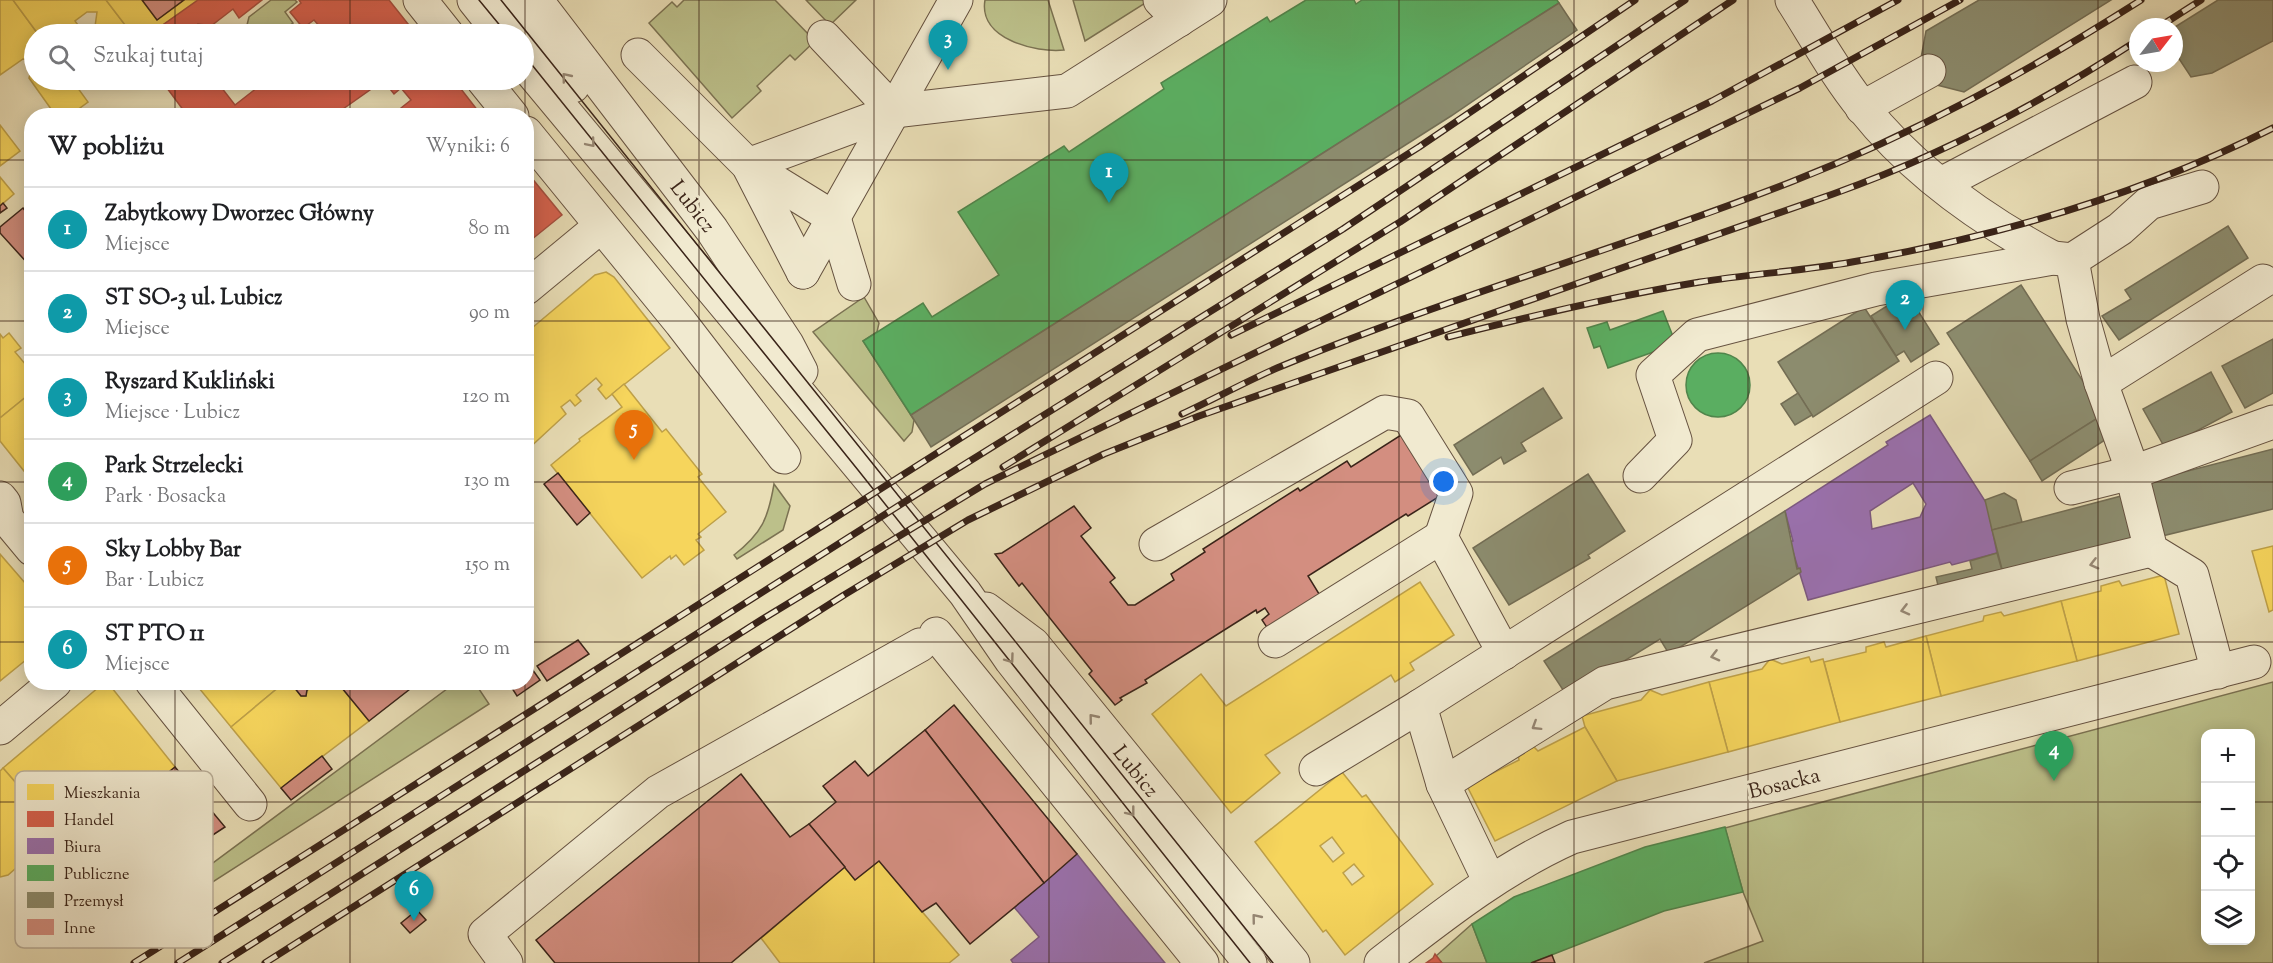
<!DOCTYPE html>
<html lang="pl">
<head>
<meta charset="utf-8">
<style>
  body { margin:0; font-family:"Sorts Mill Goudy",serif; background:#f6f6f6; color:#202124 }
  .controls { position:absolute; right:18px; bottom:18px; display:grid; overflow:hidden; border-radius:12px; box-shadow:0 3px 15px #0003 }
  .controls button { width:54px; height:54px; display:grid; place-items:center; padding:0; border:0; border-bottom:2px solid #e0e0e0; background:#fff; color:#202124; font:30px sans-serif }
  .compass { position:absolute; left:2129px; top:18px; width:54px; height:54px; border-radius:50%; background:#fff; box-shadow:0 3px 15px #0003; rotate:59deg }
  .you { position:absolute; left:1444px; top:482px; width:21px; height:21px; margin:-15px; border:4px solid #fff; border-radius:50%; background:#1a73e8; box-shadow:0 0 0 9px #1a73e833 }
  .badge { display:grid; place-items:center; width:39px; height:39px; border-radius:50%; background:#2563eb; color:#fff; font-size:20px; font-weight:700 }
  .pin { position:absolute; translate:-50% -50px; filter:drop-shadow(0 2px 3px #0008) }
  .pin::after { content:''; position:absolute; top:32px; width:21px; height:18px; background:inherit; clip-path:polygon(0 0,100% 0,50% 100%) }
  .list { margin:0; padding:0; list-style:none }
  h2 { display:flex; justify-content:space-between; align-items:center; height:78px; margin:0; padding:0 24px; font-size:26px }
  h2 small { font-size:20px; font-weight:400; color:#757577 }
  .list li { display:grid; grid-template-columns:39px 1fr auto; gap:18px; align-items:center; box-sizing:border-box; height:84px; padding:0 24px; border-top:2px solid #e0e0e0 }
  .list b { display:block; font-size:22px; white-space:nowrap }
  .list p { margin:0; font-size:20px; white-space:nowrap; color:#757577 }
  .list em { font-size:20px; font-style:normal; color:#757577 }
  .icon { flex:none; width:33px; height:33px; fill:none; stroke:currentColor; stroke-width:2; stroke-linecap:round; stroke-linejoin:round }
  .map { position:relative; flex:none; width:2273px; height:963px; overflow:hidden }
  .search { position:absolute; background:#fff; box-shadow:0 3px 15px #0003; left:24px; top:24px; width:510px; height:66px; display:flex; align-items:center; gap:15px; box-sizing:border-box; padding:0 21px; border-radius:33px; color:#757577; font-size:22px }
  .panel { position:absolute; background:#fff; box-shadow:0 3px 15px #0003; left:24px; top:108px; width:510px; height:582px; border-radius:24px }
  .map>svg:first-child { display:block }
</style>
</head>
<body>
<div class="map">
<svg width="2273" height="963" viewBox="0 0 2273 963">
  <rect width="100%" height="100%" fill="#e9deb6"/>
  <filter id="stains"><feTurbulence type="fractalNoise" baseFrequency=".00333" numOctaves="4"/><feColorMatrix values="0 0 0 0 .2 0 0 0 0 .09 0 0 0 0 .02 0 0 0 .5 -.17"/></filter>
  <radialGradient id="worn" r=".72"><stop offset=".6" stop-color="#630" stop-opacity="0"/><stop offset="1" stop-color="#630" stop-opacity=".3"/></radialGradient>
  <!-- green -->
  <g fill="#bcc08a" stroke="#7b7252" stroke-width="1.5" fill-rule="evenodd">
    <path d="M271 0H295L297 2 285 12 293 23 278 34 245 33 249 17Z"/>
    <path d="M684 0H775L815 41 795 60 790 55 757 86 761 91 732 118 649 23 672 2 677 7Z"/>
    <path d="M806 0H856L830 25Z"/>
    <path d="M985 0H1048L1064 50C1036 53 978 39 985 0Z"/>
    <path d="M1073 0H1150L1085 41Z"/>
    <path d="M864 297 879 323 877 332 863 341 914 420 912 432 904 441 813 332Z"/>
    <path d="M774 484 790 506 783 530 737 559 734 555C762 533 768 519 774 484Z"/>
    <path d="M2273 682V963H1704L1763 941 1743 892 1725 828ZM2206 734H2250V940H2206Z"/>
    <path d="M455 683H475L489 704 194 894 186 883Z"/>
    <path d="M1472 924 1487 963H1442L1436 956Z"/>
  </g>
  <!-- homes -->
  <g fill="#f6d55c" stroke="#bea048" stroke-width="1.5" fill-rule="evenodd">
    <path d="M0 0H13L38 34H34V80H72L88 102 69 116H56L29 78 34 60 23 59 0 75Z"/>
    <path d="M13 0H106L132 34H94L97 12H87L75 21 78 25 66 34H38Z"/>
    <path d="M106 0H142L157 20 184 0H198L150 34H132Z"/>
    <path d="M0 125 20 151 0 166Z"/>
    <path d="M0 177 14 194 0 206Z"/>
    <path d="M606 272 614 277 670 348 606 399 598 389 602 385 596 378 576 395 581 401 575 406 570 400 561 407 566 414 526 451V333L595 275Z"/>
    <path d="M9 333 21 348 15 352 32 372V392L0 418V334L3 338Z"/>
    <path d="M624 384 662 432 666 429 702 474 698 477 726 512 698 534 701 537 696 540 704 550 684 565 676 555 671 559 670 556 642 578 551 465 580 441 579 439 622 407 612 394Z"/>
    <path d="M32 392V481L0 441V418Z"/>
    <path d="M2273 546V610L2269 612 2252 551Z"/>
    <path d="M0 554 32 591V655L0 681Z"/>
    <path d="M2164 575 2179 634 2077 661 2061 601 2101 591V586L2119 581 2122 586Z"/>
    <path d="M1420 582 1454 635 1410 663 1414 670 1395 682 1391 675 1265 755 1280 773 1231 813 1152 714 1201 674 1226 706Z"/>
    <path d="M2061 601 2077 661 1941 696 1926 636 1983 621 1984 616 2001 612 2004 616Z"/>
    <path d="M1926 636 1941 696 1840 722 1824 662 1866 652V647L1884 642 1886 647Z"/>
    <path d="M1809 657 1811 662 1823 659 1840 722 1728 752 1709 682 1762 669 1770 659 1782 664Z"/>
    <path d="M194 682H285L231 727Z"/>
    <path d="M285 682H290L301 696H306L307 690 314 685 316 687 320 682H337L369 721 281 788 231 727Z"/>
    <path d="M1709 682 1728 752 1617 781 1585 727 1582 716 1641 700 1650 690 1662 695Z"/>
    <path d="M99 687 112 688 175 767 106 823 104 821 119 808 99 780 50 822 3 768Z"/>
    <path d="M1585 727 1617 781 1495 841 1467 786 1519 760 1518 755 1534 747 1538 751Z"/>
    <path d="M3 768 73 849 115 899 86 917 62 888 66 884 40 853 41 841H32L16 854 23 862 8 875 0 877V771Z"/>
    <path d="M1342 772 1362 797 1366 795 1433 884 1345 955 1326 930 1323 932 1255 842ZM1332 837 1344 853 1333 862 1320 846ZM1354 864 1364 876 1352 885 1343 873Z"/>
    <path d="M879 861 959 955 949 963H780L761 938 845 867 855 880Z"/>
  </g>
  <!-- shops -->
  <g fill="#d6604d" stroke="#a74e3d" stroke-width="1.5">
    <path d="M198 0H262L239 18 233 9 211 26 198 24 199 34H150Z"/>
    <path d="M299 0H389L416 34H320L321 28 314 20 303 28 290 12 301 3Z"/>
    <path d="M123 80H136L127 86Z"/>
    <path d="M161 80H232L221 87 235 105 267 80H384L333 116H229L227 113 223 116H183L184 111Z"/>
    <path d="M383 80H454L482 116H391L411 100 401 88 394 94Z"/>
    <path d="M526 171 562 215 526 244Z"/>
    <path d="M1435 954 1442 963H1426L1433 958Z"/>
  </g>
  <!-- offices -->
  <g fill="#9970ab" stroke="#7c597f" stroke-width="1.5" fill-rule="evenodd">
    <path d="M1930 415 1987 504 1997 553 1952 565 1950 562 1808 600 1790 542 1793 541 1785 511 1888 445 1886 442ZM1913 483 1926 504 1920 517 1872 529 1870 511Z"/>
    <path d="M1077 854 1120 908 1165 963H1013L1011 960 1039 937 1014 907Z"/>
  </g>
  <!-- public -->
  <g fill="#5aae61" stroke="#50854b" stroke-width="1.5">
    <path d="M1306 0H1354L1356 4 1362 0H1557L1559 3 911 415 863 341 923 303 932 317 999 275 958 212 1064 146 1069 152 1164 89 1161 83 1267 17 1270 22Z"/>
    <path d="M1663 311 1676 344 1608 368 1600 346 1594 348 1587 328 1607 322 1610 330Z"/>
    <circle cx="1718" cy="385" r="32"/>
    <path d="M1725 827 1743 892 1664 911 1531 963H1487L1472 924 1514 897 1645 847Z"/>
  </g>
  <!-- industry -->
  <g fill="#8c8c6e" stroke="#736d54" stroke-width="1.5">
    <path d="M1979 0H2111L1964 92 1937 85 1921 58 1926 31Z"/>
    <path d="M2218 0H2273V41L2212 73 2191 77 2174 51 2175 27Z"/>
    <path d="M1559 3 1577 30 1451 116 931 447 911 415Z"/>
    <path d="M2228 226 2248 258 2119 340 2102 316 2131 299 2125 290Z"/>
    <path d="M2021 285 2104 414 2030 461 1947 333Z"/>
    <path d="M1898 299 1906 312 1915 306 1939 344 1911 362 1904 351 1896 356 1871 316Z"/>
    <path d="M1864 307 1899 361 1813 417 1778 362Z"/>
    <path d="M2273 339V393L2245 408 2222 366Z"/>
    <path d="M2211 372 2232 412 2165 448 2143 409Z"/>
    <path d="M1543 388 1562 418 1521 443 1526 451 1504 464 1501 457 1473 475 1454 445Z"/>
    <path d="M1798 393 1812 415 1795 425 1781 404Z"/>
    <path d="M2096 419 2108 438 2042 481 2030 461Z"/>
    <path d="M2273 449V509L2162 536 2149 481Z"/>
    <path d="M1588 474 1625 531 1588 555 1590 558 1509 605 1473 548Z"/>
    <path d="M2004 493 2016 500 2022 522 1992 530 1985 500Z"/>
    <path d="M2125 495 2139 546 2005 581 1992 530Z"/>
    <path d="M1785 511 1797 569 1800 568 1801 572 1669 654 1660 639 1567 696 1544 661Z"/>
    <path d="M1997 553 2005 581 1941 598 1936 577 1972 569 1970 561Z"/>
  </g>
  <!-- building -->
  <g fill="#d38e80" stroke="#3a2419" stroke-width="1.5">
    <path d="M142 0H184L157 20Z"/>
    <path d="M3 203 7 208 0 213V206Z"/>
    <path d="M23 208 32 220 30 266 0 233V227Z"/>
    <path d="M1401 435 1440 496 1408 516 1406 514 1308 576 1324 602 1272 635 1262 620 1269 614 1265 608 1257 613 1256 610 1145 680 1147 683 1120 698 1122 700 1115 705 1089 674 1092 671 1022 583 1019 586 995 554 1002 553 1074 506 1091 528 1081 536 1115 578 1110 582 1128 605H1135L1174 580 1171 574 1205 552 1203 549 1298 488 1300 491 1347 461 1351 467Z"/>
    <path d="M558 473 590 513 577 525 544 484Z"/>
    <path d="M578 640 589 654 547 681 537 666Z"/>
    <path d="M532 669 540 680 517 696 510 685 526 682V673Z"/>
    <path d="M290 682H320V683L307 690 306 696H301Z"/>
    <path d="M337 682H419L369 721Z"/>
    <path d="M954 705 1077 854 1044 883 925 730Z"/>
    <path d="M925 730 1044 883 970 944 936 903 922 912 879 861 855 880 809 824 836 802 823 786 855 761 868 776Z"/>
    <path d="M322 756 332 769 291 800 281 788Z"/>
    <path d="M175 767 225 827 115 899 73 849 93 833 112 856 129 843 110 819Z"/>
    <path d="M741 774 790 837 809 824 845 867 731 963H555L536 940Z"/>
    <path d="M417 910 426 920 410 933 401 923Z"/>
    <path d="M1552 955 1555 963H1531Z"/>
  </g>
  <g fill="none" stroke-linecap="round" stroke-linejoin="round">
    <!-- minor casing -->
    <g stroke="#665240" stroke-width="35">
      <g id="minor">
        <path d="M420 0 447 34"/>
        <path d="M474 0 501 34"/>
        <path d="M505 0 573 86"/>
        <path d="M536 0 712 230 787 344 801 371"/>
        <path d="M1160 0 1179 20"/>
        <path d="M1792 0C1815 36 1836 75 1863 108 1913 171 1984 221 2053 258"/>
        <path d="M824 37 894 111"/>
        <path d="M638 55 748 165 803 272"/>
        <path d="M524 63 965 593 1011 660 1250 963"/>
        <path d="M483 80 512 116"/>
        <path d="M1862 108 1929 71"/>
        <path d="M526 133 681 323 784 457"/>
        <path d="M1941 184 2135 82"/>
        <path d="M2072 260 2120 229 2149 203 2202 187"/>
        <path d="M803 272 956 0"/>
        <path d="M854 284 834 218 748 165 894 111 1067 91 1210 0"/>
        <path d="M526 288 601 226"/>
        <path d="M2101 383 2263 281"/>
        <path d="M1640 476 1675 440 1653 375 1697 335 1876 289 2053 258 2072 260 2083 319 2101 383 2127 455 2151 550 2192 575 2218 672"/>
        <path d="M2071 488 2131 473 2273 422"/>
        <path d="M0 498 4 503 7 519 32 549"/>
        <path d="M1156 544 1385 412 1408 416 1456 493 1441 537 1504 653"/>
        <path d="M986 609 1033 644 1293 963"/>
        <path d="M936 634 1202 963"/>
        <path d="M1275 641 1441 537"/>
        <path d="M152 682 250 804"/>
        <path d="M0 728 55 682"/>
        <path d="M1316 769 1420 706"/>
        <path d="M1443 784 1605 683 2151 550"/>
        <path d="M1490 882 1443 784 1420 706 1936 378"/>
        <path d="M506 963 485 934 658 792 920 645"/>
        <path d="M1381 963C1442 916 1502 868 1572 837L2254 662"/>
      </g>
    </g>
    <!-- minor -->
    <use href="#minor" stroke="#f1ead0" stroke-width="33"/>
    <!-- tram -->
    <g stroke="#3a2419" stroke-width="1.5">
      <path d="M479 0 507 34"/>
      <path d="M501 0 1273 963"/>
      <path d="M524 55 858 470 1250 963"/>
    </g>
    <!-- rail casing -->
    <g stroke="#3a2419" stroke-width="7">
      <g id="rail">
        <path d="M2159 27 2201 0"/>
        <path d="M1231 335 1712 101 1898 0"/>
        <path d="M1448 337C1531 316 1615 296 1700 282 1750 274 1802 271 1852 262 1997 237 2142 194 2273 128"/>
        <path d="M1182 414C1214 399 1245 382 1277 368 1446 298 1622 248 1791 182 1916 133 2028 72 2141 0"/>
        <path d="M1003 467 1400 222 1733 0"/>
        <path d="M134 963 1419 147 1635 0"/>
        <path d="M178 963 936 482 1343 229 1685 0"/>
        <path d="M222 963 761 620 985 484 1800 88 1960 0"/>
        <path d="M265 963 844 595 968 520 1104 454 1199 416 1833 194C1942 155 2041 103 2138 40"/>
      </g>
    </g>
    <!-- rail -->
    <use href="#rail" stroke="#f1ead0" stroke-width="4.5" stroke-dasharray="14" stroke-linecap="butt"/>
  </g>
  <!-- one-way arrows -->
  <defs><path id="oneway-chevron" d="M-2-3.5L2.5 0L-2 3.5" fill="none" stroke-width="1.6" stroke-linecap="round" stroke-linejoin="round" transform="scale(1.5)"/></defs>
  <g stroke="#968774">
    <use href="#oneway-chevron" transform="translate(566 77) rotate(-129)"/>
    <use href="#oneway-chevron" transform="translate(591 143) rotate(50)"/>
    <use href="#oneway-chevron" transform="translate(2094 564) rotate(166)"/>
    <use href="#oneway-chevron" transform="translate(1905 610) rotate(166)"/>
    <use href="#oneway-chevron" transform="translate(1715 656) rotate(166)"/>
    <use href="#oneway-chevron" transform="translate(1010 659) rotate(54)"/>
    <use href="#oneway-chevron" transform="translate(1093 718) rotate(-129)"/>
    <use href="#oneway-chevron" transform="translate(1536 726) rotate(148)"/>
    <use href="#oneway-chevron" transform="translate(1131 812) rotate(52)"/>
    <use href="#oneway-chevron" transform="translate(1256 918) rotate(-129)"/>
  </g>
  <!-- grid -->
  <path fill="none" stroke="#3a2419" stroke-width="1.5" stroke-opacity="0.55" d="M175 0V34M350 0V34M525 0V116M699 0V963M874 0V963M1049 0V963M1224 0V963M1399 0V963M1574 0V963M1748 0V963M1923 0V963M2098 0V963M175 80V116M350 80V116M0 160H32M526 160H2273M0 321H32M526 321H2273M0 482H32M526 482H2273M0 642H32M526 642H2273M175 682V963M350 682V963M525 682V963M0 802H2206M2250 802H2273"/>
  <g text-anchor="middle" stroke-width="6" stroke-linejoin="round" paint-order="stroke">
    <!-- street labels -->
    <g font-size="21" fill="#3a2419" stroke="#f1ead0">
      <text transform="translate(693 206) rotate(52)" y="7">Lubicz</text>
      <text transform="translate(1136 771) rotate(51)" y="7">Lubicz</text>
      <text transform="translate(1784 783) rotate(-14)" y="7">Bosacka</text>
    </g>
  </g>
  <!-- legend -->
  <rect x="15" y="771" width="198" height="177" rx="9" fill="#f1ead0" stroke="#baaf99" stroke-width="1.5"/>
  <rect x="27" y="784" width="27" height="16" fill="#f6d55c"/>
  <rect x="27" y="811" width="27" height="16" fill="#d6604d"/>
  <rect x="27" y="838" width="27" height="16" fill="#9970ab"/>
  <rect x="27" y="865" width="27" height="16" fill="#5aae61"/>
  <rect x="27" y="892" width="27" height="16" fill="#8c8c6e"/>
  <rect x="27" y="919" width="27" height="16" fill="#d38e80"/>
  <g font-size="16" fill="#3a2419">
    <text x="64" y="798">Mieszkania</text>
    <text x="64" y="825">Handel</text>
    <text x="64" y="852">Biura</text>
    <text x="64" y="879">Publiczne</text>
    <text x="64" y="906">Przemysł</text>
    <text x="64" y="933">Inne</text>
  </g>
  <rect width="100%" height="100%" filter="url(#stains)"/>
  <rect width="100%" height="100%" fill="url(#worn)"/>
</svg>
<div class="controls">
<button>+</button>
<button>−</button>
<button><svg class="icon" aria-label="locate" viewBox="0 0 24 24"><circle cx="12" cy="12" r="6"/><path d="M12 2v4M12 18v4M2 12h4M18 12h4"/></svg></button>
<button><svg class="icon" aria-label="layers" viewBox="0 0 24 24"><path d="M12 4l9 5-9 5-9-5zM3 14l9 5 9-5"/></svg></button>
</div>
<svg class="compass" viewBox="-18 -18 36 36"><path d="M0-13l5 13h-10z" fill="#e53935"/><path d="M0 13l5-13h-10z" fill="#757577"/></svg>
<div class="you"></div>
<div class="pin badge" style="left:1109px;top:203px;background:#0f9aa8">1</div>
<div class="pin badge" style="left:1905px;top:330px;background:#0f9aa8">2</div>
<div class="pin badge" style="left:948px;top:70px;background:#0f9aa8">3</div>
<div class="pin badge" style="left:2054px;top:781px;background:#2e9e5b">4</div>
<div class="pin badge" style="left:634px;top:460px;background:#e8710a">5</div>
<div class="pin badge" style="left:414px;top:921px;background:#0f9aa8">6</div>
<div class="search"><svg class="icon" aria-label="search" viewBox="0 0 24 24"><circle cx="10" cy="10" r="6"/><path d="M15 15l6 6"/></svg>Szukaj tutaj</div>
<section class="panel">
<h2>W pobliżu<small>Wyniki: 6</small></h2>
<ul class="list">
<li><span class="badge" style="background:#0f9aa8">1</span><div><b>Zabytkowy Dworzec Główny</b><p>Miejsce</p></div><em>80 m</em></li>
<li><span class="badge" style="background:#0f9aa8">2</span><div><b>ST SO-3 ul. Lubicz</b><p>Miejsce</p></div><em>90 m</em></li>
<li><span class="badge" style="background:#0f9aa8">3</span><div><b>Ryszard Kukliński</b><p>Miejsce · Lubicz</p></div><em>120 m</em></li>
<li><span class="badge" style="background:#2e9e5b">4</span><div><b>Park Strzelecki</b><p>Park · Bosacka</p></div><em>130 m</em></li>
<li><span class="badge" style="background:#e8710a">5</span><div><b>Sky Lobby Bar</b><p>Bar · Lubicz</p></div><em>150 m</em></li>
<li><span class="badge" style="background:#0f9aa8">6</span><div><b>ST PTO 11</b><p>Miejsce</p></div><em>210 m</em></li>
</ul>
</section>
</div>
</body>
</html>
